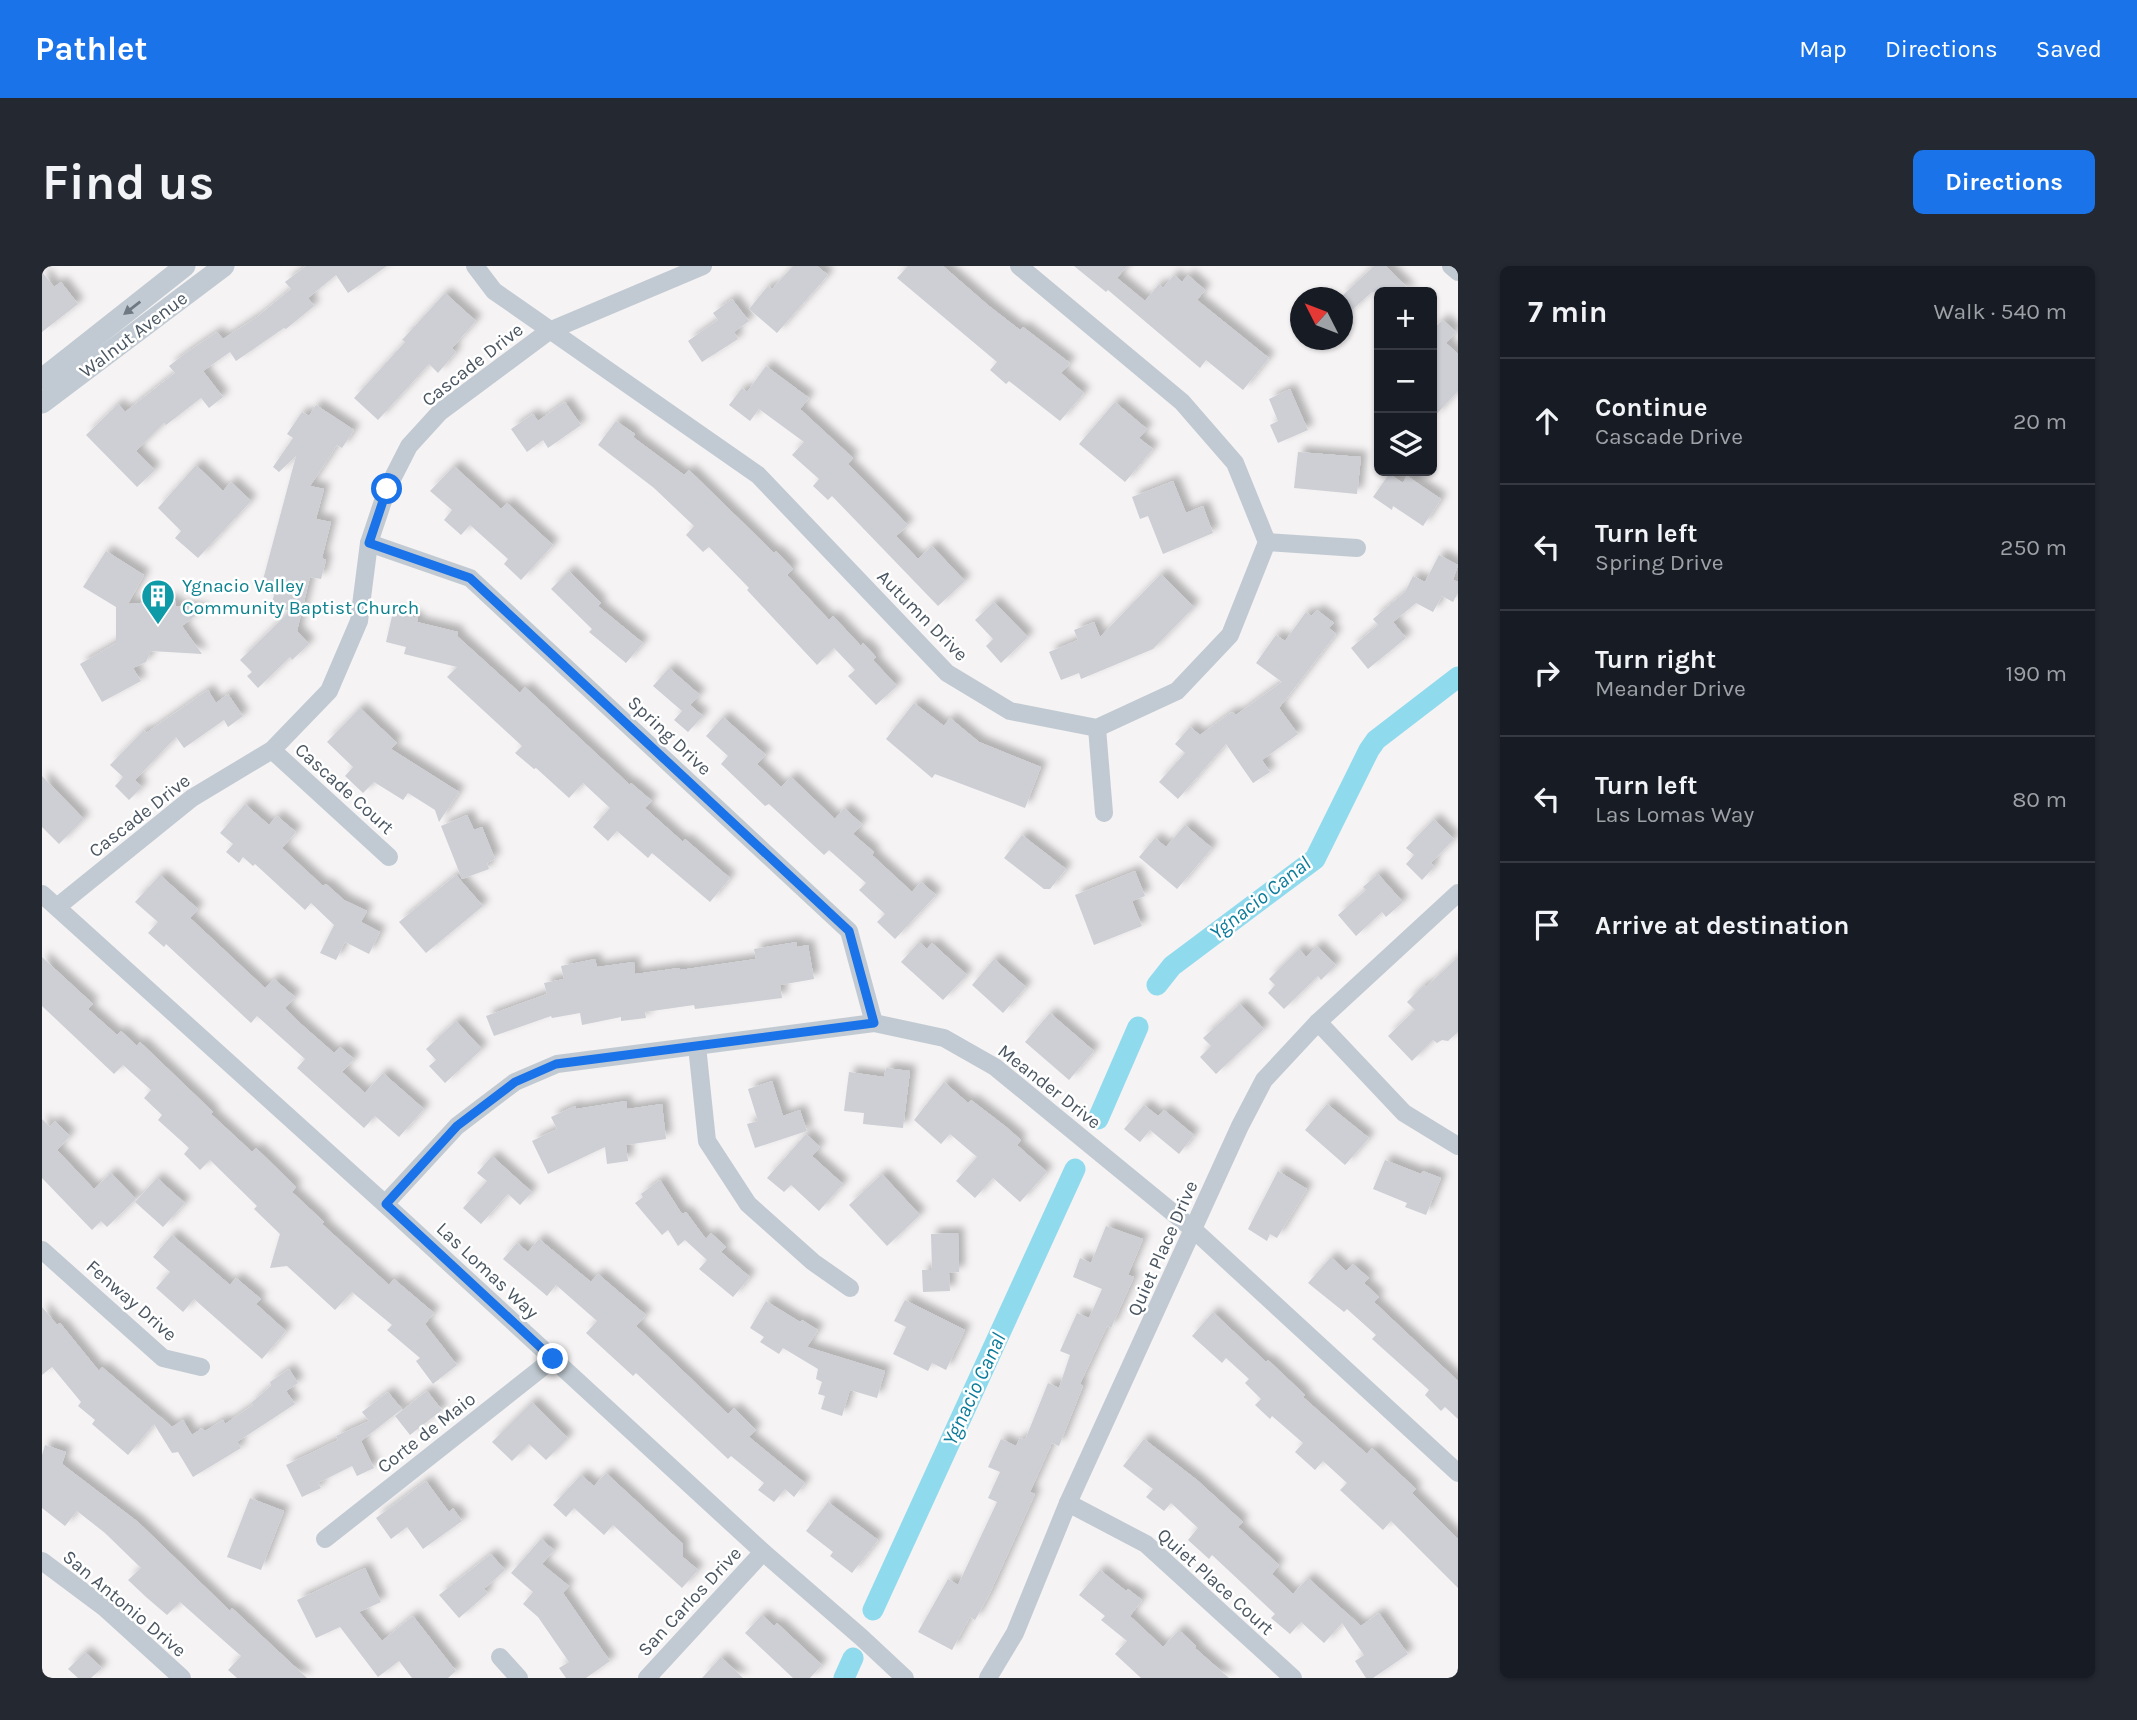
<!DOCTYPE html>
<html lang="en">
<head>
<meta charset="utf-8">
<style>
  body { margin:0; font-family:Karla,sans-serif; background:#242831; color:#f1f3f6 }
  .controls { position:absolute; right:21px; top:21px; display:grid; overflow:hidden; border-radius:10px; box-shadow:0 2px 5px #0004 }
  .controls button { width:63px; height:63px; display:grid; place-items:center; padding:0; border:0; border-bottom:2px solid #363941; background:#171b24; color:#f1f3f6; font:35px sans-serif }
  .compass { position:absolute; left:1248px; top:21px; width:63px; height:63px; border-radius:50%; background:#171b24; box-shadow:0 2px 5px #0004; rotate:312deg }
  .stop { position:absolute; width:21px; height:21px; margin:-16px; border:5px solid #1a73e8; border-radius:50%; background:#fff }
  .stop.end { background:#1a73e8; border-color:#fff; box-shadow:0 2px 7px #0008 }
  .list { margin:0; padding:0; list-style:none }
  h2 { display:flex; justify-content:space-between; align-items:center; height:91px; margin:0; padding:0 28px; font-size:30px }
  h2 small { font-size:23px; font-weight:400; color:#9ea1a6 }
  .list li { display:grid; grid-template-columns:46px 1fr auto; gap:21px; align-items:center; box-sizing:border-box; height:126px; padding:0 28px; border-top:2px solid #363941 }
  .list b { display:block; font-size:26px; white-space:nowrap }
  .list p { margin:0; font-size:23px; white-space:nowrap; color:#9ea1a6 }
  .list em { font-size:23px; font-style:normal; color:#9ea1a6 }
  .icon { flex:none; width:38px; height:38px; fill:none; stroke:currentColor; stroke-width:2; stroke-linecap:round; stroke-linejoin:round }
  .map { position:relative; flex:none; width:1416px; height:1412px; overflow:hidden; border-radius:10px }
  header { display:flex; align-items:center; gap:42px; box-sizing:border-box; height:98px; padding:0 35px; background:#1a73e8; color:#fff }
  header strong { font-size:33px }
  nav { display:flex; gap:38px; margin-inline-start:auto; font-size:24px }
  .intro { display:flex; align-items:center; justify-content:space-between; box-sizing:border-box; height:168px; padding:0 42px }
  h1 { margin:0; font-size:49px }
  .button { padding:18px 32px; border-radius:10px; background:#1a73e8; color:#fff; font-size:24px; font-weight:700 }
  main { display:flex; gap:42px; padding:0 42px }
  aside { flex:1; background:#171b24; border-radius:10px; box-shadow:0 2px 5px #0004 }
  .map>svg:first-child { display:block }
</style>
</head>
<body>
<header>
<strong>Pathlet</strong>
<nav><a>Map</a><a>Directions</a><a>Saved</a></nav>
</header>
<div class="intro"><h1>Find us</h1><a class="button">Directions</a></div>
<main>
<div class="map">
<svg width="1416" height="1412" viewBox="0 0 1416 1412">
  <defs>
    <filter id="shadow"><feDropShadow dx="6" dy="-6" stdDeviation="3.5" flood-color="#0004"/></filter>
  </defs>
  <rect width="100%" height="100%" fill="#f5f3f3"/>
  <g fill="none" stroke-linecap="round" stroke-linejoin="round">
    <!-- canal -->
    <g stroke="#90daee" stroke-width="21">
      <path d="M1115 719 1130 700 1273 593 1327 484 1334 474 1416 411"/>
      <path d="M1056 853 1096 761"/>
      <path d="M831 1344 1033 903"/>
      <path d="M802 1412 811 1392"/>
    </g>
  </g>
  <!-- building -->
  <g fill="#cdcfd5" filter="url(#shadow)">
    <path d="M264 0H345L306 27 294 9 266 32 272 40 244 63 242 62 194 95 188 86 161 105 181 131 167 142 159 132 124 159 122 157 94 185 113 204 95 221 44 169 76 138 83 146 133 107 127 100 144 87 175 66 181 73 215 51 249 23 243 16Z"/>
    <path d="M751 0H775L786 9 735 67 707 43 726 20 730 23Z"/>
    <path d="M866 0H901L947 40 978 64 981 61 1028 97 1019 107 1042 127 1018 155 967 115 964 118 948 104 955 96 855 12Z"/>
    <path d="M1032 0H1085L1075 12 1103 35 1117 18 1121 22 1132 9 1140 16 1146 9 1163 24 1155 34 1227 92 1201 124 1164 94 1158 102 1066 24 1064 26Z"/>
    <path d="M1332 0H1344L1369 26H1330L1300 53V30Z"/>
    <path d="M0 6 12 21 19 16 36 38 0 66Z"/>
    <path d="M403 27 434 55 410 82 414 86 396 107 387 98 336 154 312 132 363 76 360 74Z"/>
    <path d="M690 33 707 55 692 66 696 73 660 96 646 75 676 54 671 47Z"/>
    <path d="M1401 54 1414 66 1404 77 1416 88V125L1390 153V64Z"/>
    <path d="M724 100 767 132 758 143 811 192 806 198 866 259 854 270 876 293 890 280 923 315 896 340 790 230 786 234 771 220 777 213 750 189 762 176 717 143 708 155 687 139 700 122 705 126Z"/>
    <path d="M1248 123 1266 164 1236 177 1228 159 1236 155 1227 133Z"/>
    <path d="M523 136 539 159 506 182 501 174 485 186 469 163 491 148 496 155Z"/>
    <path d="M1073 136 1105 163 1097 172 1111 183 1083 216 1037 178Z"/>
    <path d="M274 139 312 164 300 182 295 179 268 220 282 223 274 253 289 256 280 292 284 294 279 313 268 311 255 365 267 378 250 394 248 391 216 422 205 410 210 406 198 394 248 345 229 340 232 329 218 325 254 190 237 206 231 201 251 172 245 168 260 146 267 150Z"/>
    <path d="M574 155 593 168 591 171 642 209 647 204 732 287 734 285 751 303 745 309 787 354 791 350 819 380 821 377 834 391 831 394 855 420 834 439 806 410 813 404 792 382 775 399 705 324 707 322 667 281 661 286 644 269 652 260 612 222 556 179Z"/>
    <path d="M1256 186 1319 191 1315 228 1252 222Z"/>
    <path d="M154 199 181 225 189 216 209 235 156 292 133 272 139 265 116 242Z"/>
    <path d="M412 200 459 243 465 237 511 279 479 314 462 298 466 293 428 259 419 269 402 254 410 244 388 225Z"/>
    <path d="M1347 208 1361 217 1365 210 1399 233 1381 260 1351 240 1350 244 1331 231Z"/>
    <path d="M1131 215 1144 247 1161 240 1171 267 1121 288 1106 250 1098 253 1090 231Z"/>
    <path d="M64 285 102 309 86 338 133 334 134 340 162 343 140 360 160 388 109 385 104 396 91 402 99 415 60 436 38 398 74 377V341L41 321Z"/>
    <path d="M1397 289 1416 299 1411 314 1416 316V327L1411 336 1400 330 1391 346 1374 337 1351 356 1364 372 1326 403 1309 382 1336 359 1331 353 1363 326 1371 310 1383 316Z"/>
    <path d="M527 305 559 337 556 340 601 377 584 397 547 366 550 363 509 323Z"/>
    <path d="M1119 308 1152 341 1111 383 1039 413 1037 407 1019 414 1007 386 1036 374 1032 364 1052 356 1058 371Z"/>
    <path d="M952 336 986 371 959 397 944 380 951 373 933 354Z"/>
    <path d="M1275 344 1292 357 1287 362 1294 368 1237 442 1256 468 1220 494 1228 506 1211 517 1184 478 1136 533 1117 516 1143 487 1133 478 1148 461 1158 469 1190 446 1194 449 1240 416 1214 397 1234 369 1243 375 1264 346 1269 350Z"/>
    <path d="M351 346 376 352 375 356 416 366 415 370 478 427 483 421 588 519 589 517 610 535 603 542 641 576 643 573 688 612 668 636 610 587 606 592 575 565 566 575 551 561 568 542 541 517 527 532 494 502 492 503 473 487 480 480 405 411 415 401 362 388 364 381 344 376Z"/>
    <path d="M627 402 658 429 648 439 661 450 646 466 632 454 640 445 611 420Z"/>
    <path d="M166 424 174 437 186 428 201 450 186 461 182 454 142 482 134 471 93 514 100 521 87 534 73 520 81 511 68 499 102 464 104 467Z"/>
    <path d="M872 437 902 460 908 452 937 476 999 501 983 542 893 508 890 512 844 473Z"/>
    <path d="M318 442 355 477 349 483 417 526 397 556 393 544 366 527 361 534 332 516 321 527 303 510 311 501 285 476Z"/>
    <path d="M681 451 724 489 715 498 739 521 749 511 793 553 802 542 820 558 811 568 832 586 830 589 870 626 879 616 894 629 853 673 835 656 843 648 817 624 824 617 787 584 782 589 727 538 723 540 679 498 686 490 664 470Z"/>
    <path d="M0 510 42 553 17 578 0 561Z"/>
    <path d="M203 538 227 559 235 550 254 566 240 582 281 620 284 618 302 634 325 645 319 656 338 666 327 688 303 676 294 694 278 687 292 659 269 637 263 644 213 598 211 600 201 591 197 597 184 586 191 578 178 567Z"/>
    <path d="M425 549 432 564 440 561 453 593 445 597 447 603 420 613 399 560Z"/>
    <path d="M1392 553 1412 573 1389 597 1392 601 1380 614 1364 598 1372 589 1364 582Z"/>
    <path d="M1143 559 1170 582 1135 623 1097 591 1113 572 1124 581Z"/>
    <path d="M980 569 1024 603 1008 623H1002L962 592Z"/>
    <path d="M1093 605 1103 630 1090 635 1100 660 1052 679 1033 629Z"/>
    <path d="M1336 608 1361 636 1344 651 1340 646 1314 670 1296 649 1324 624 1321 621Z"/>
    <path d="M118 609 156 643 148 652 223 722 232 713 253 731 243 742 259 758 292 787 298 781 312 793 300 806 323 827 341 807 382 843 357 871 333 850 322 862 255 802 263 793 215 750 209 757 124 678 122 681 106 667 116 656 93 636Z"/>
    <path d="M414 609 441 640 384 687 357 656Z"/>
    <path d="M755 676V681L766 679 772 713 738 719 740 732 653 743 652 739 603 746 604 752 579 755V751L540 759 538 747 510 752 509 750 452 770 444 750 505 728 502 717 522 713 519 700 553 693 555 701 592 696 593 708 637 702 638 704 714 693 712 683Z"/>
    <path d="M877 676 885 683 890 677 925 709 901 734 859 696Z"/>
    <path d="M1275 680 1294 699 1279 714 1276 710 1242 743 1226 727 1233 719 1227 713 1257 683 1264 691Z"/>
    <path d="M0 691 51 738 46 743 75 769 79 765 95 780 98 776 171 846 169 848 210 886 214 882 254 921 250 926 282 956 280 958 347 1019 352 1013 392 1047 383 1058 415 1099 391 1118 374 1095 378 1092 345 1064 350 1059 310 1026 293 1044 245 1000 228 1002 238 968 212 943 215 940 168 894 158 904 142 888 147 882 116 854 120 849 102 832 109 824 81 799 72 808 0 740Z"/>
    <path d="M1416 691V766L1406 775 1400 774 1395 777 1391 774 1370 795 1346 770 1373 744 1365 736 1382 719 1384 721Z"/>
    <path d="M952 693 984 721 961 747 930 719Z"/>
    <path d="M1198 738 1222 763 1174 808 1158 791 1169 780 1161 772Z"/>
    <path d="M1008 747 1052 785 1027 814 983 776Z"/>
    <path d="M414 755 440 783 403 817 387 800 394 794 384 783Z"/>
    <path d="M844 802 868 805 861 862 821 858 822 847 802 845 807 806 842 811Z"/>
    <path d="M730 815 741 850 758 844 765 865 713 882 705 858 716 855 706 823Z"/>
    <path d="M902 816 926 837 929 834 963 860 979 874 975 879 1005 906 978 936 951 912 933 932 914 915 935 891 908 868 899 878 872 854Z"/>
    <path d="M584 835 585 843 620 838 624 873 584 879 586 895 565 898 563 881 506 908 490 875 515 863 509 851 533 840 534 843Z"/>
    <path d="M1285 838 1327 872 1303 899 1263 864Z"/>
    <path d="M1102 839 1116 850 1122 844 1152 869 1137 888 1108 864 1098 876 1082 863Z"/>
    <path d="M0 853 8 861 13 855 28 870 15 884 52 923 69 907 94 933 65 961 59 955 50 964 0 912Z"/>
    <path d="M764 868 778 881 770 890 801 918 777 945 749 919 742 926 725 912Z"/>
    <path d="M450 890 490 926 478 939 466 928 439 958 421 942 445 915 435 907Z"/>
    <path d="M1343 894 1379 908 1381 905 1399 912 1384 949 1363 941 1365 937 1331 923Z"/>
    <path d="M1236 905 1265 923 1235 972 1228 968 1225 975 1206 963Z"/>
    <path d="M840 908 878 949 845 980 807 939Z"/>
    <path d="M115 912 143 937 121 961 93 936Z"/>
    <path d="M618 914 640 948 644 946 664 973 669 967 684 981 679 986 708 1011 691 1031 657 1003 665 994 643 974 636 980 626 964 620 969 593 937 601 931 599 928Z"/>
    <path d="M1064 960 1101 973 1086 1009 1092 1011 1069 1062 1065 1060 1038 1118 1041 1120 1017 1180 1010 1177 988 1226 993 1228 948 1327 933 1354 928 1351 910 1384 876 1366 906 1313 916 1319 955 1236 946 1232 958 1206 946 1201 959 1173 974 1180 978 1172 983 1174 1006 1117 1017 1122 1028 1089 1018 1085 1035 1047 1047 1052 1060 1023 1031 1011 1038 992 1049 997Z"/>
    <path d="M916 967 917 1006 907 1007 908 1025 881 1026 880 1004H890L889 968Z"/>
    <path d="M130 969 188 1019 194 1012 219 1033 214 1038 244 1065 220 1093 152 1033 141 1046 114 1022 128 1006 111 991Z"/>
    <path d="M497 973 549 1016 556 1008 604 1049 594 1060 686 1148 692 1142 714 1164 707 1171 763 1217 752 1231 743 1223 732 1236 716 1224 722 1217 689 1190 686 1193 594 1107 591 1110 544 1067 555 1055 514 1019 505 1030 461 993 475 977 486 986Z"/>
    <path d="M1289 991 1304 1005 1311 998 1327 1012 1322 1017 1337 1031 1332 1036 1416 1115V1153L1403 1141 1399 1145 1383 1129 1387 1124 1330 1073 1334 1069 1305 1043 1302 1046 1266 1017Z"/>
    <path d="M863 1034 923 1064 904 1104 890 1097 886 1105 851 1088 864 1061 852 1055Z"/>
    <path d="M724 1035 758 1056 760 1054 776 1064 765 1081 843 1105 835 1132 808 1124 800 1150 779 1143 783 1130 776 1128 780 1116 774 1113 776 1103 741 1082 737 1088 718 1076 722 1071 708 1062Z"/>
    <path d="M0 1041 15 1059 18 1057 57 1105 60 1101 130 1161 141 1154 150 1169 160 1162 163 1165 181 1154 183 1158 211 1139 209 1137 229 1120 228 1116 247 1103 256 1117 244 1125 253 1138 195 1176 199 1182 151 1211 136 1186 130 1187 112 1158 86 1189 50 1158 53 1154 36 1140 39 1136 10 1101 0 1109Z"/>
    <path d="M1171 1046 1224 1096 1226 1094 1263 1129 1261 1131 1325 1188 1330 1182 1374 1223 1370 1227 1416 1273V1322L1349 1255 1341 1264 1298 1224 1305 1217 1281 1195 1273 1204 1253 1186 1261 1177 1230 1150 1228 1153 1213 1139 1219 1133 1203 1117 1207 1113 1184 1092 1180 1097 1150 1070Z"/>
    <path d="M385 1125 400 1144 368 1169 353 1150Z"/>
    <path d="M346 1126 360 1143 319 1175 332 1202 315 1210 310 1200 276 1217 279 1222 260 1231 244 1199 296 1174 294 1170 327 1155 320 1146Z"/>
    <path d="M490 1136 526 1172 504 1194 487 1178 470 1195 450 1176Z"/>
    <path d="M1102 1173 1155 1214 1201 1256 1196 1261 1237 1299 1230 1308 1251 1328 1266 1312 1319 1360 1337 1347 1366 1388 1331 1412H1324L1313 1395 1322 1389 1300 1357 1282 1377 1259 1356 1248 1368 1229 1352 1233 1348 1170 1289 1167 1293 1146 1274 1156 1262 1129 1237 1122 1245 1104 1231 1111 1223 1081 1200Z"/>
    <path d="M3 1179 24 1186 20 1198 96 1256 188 1345 190 1342 265 1412H195L186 1404 199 1390 138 1336 125 1349 104 1331 86 1314 99 1302 63 1267 35 1245 23 1260 0 1242V1189Z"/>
    <path d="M564 1207 641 1278V1291L656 1304 640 1322 571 1259 562 1269 532 1242 524 1251 511 1239 539 1209 552 1220Z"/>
    <path d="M384 1215 407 1246 411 1242 420 1255 381 1283 365 1261 349 1273 334 1252Z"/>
    <path d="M208 1232 242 1245 219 1304 185 1291Z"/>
    <path d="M786 1236 836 1274 810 1307 788 1290 791 1286 764 1265Z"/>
    <path d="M499 1273 512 1284 500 1298 527 1320 521 1327 568 1395 544 1412H524L517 1402 527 1396 496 1351 481 1338 491 1326 469 1307Z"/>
    <path d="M449 1288 463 1304 442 1323 446 1327 417 1352 397 1329Z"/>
    <path d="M323 1302 339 1336 317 1346 340 1375 371 1350 414 1405 406 1412H370L357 1395 336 1411 298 1361 274 1372 255 1334Z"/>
    <path d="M1058 1304 1084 1325 1086 1323 1100 1334 1088 1350 1121 1381 1137 1364 1154 1380 1153 1382 1187 1412H1099L1073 1388 1085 1375 1059 1354 1063 1350 1037 1329Z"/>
    <path d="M720 1349 732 1360 735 1357 780 1399 768 1412H751L703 1367Z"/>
    <path d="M43 1386 60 1402 49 1412H36L26 1403Z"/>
    <path d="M679 1391 701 1412H660Z"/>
  </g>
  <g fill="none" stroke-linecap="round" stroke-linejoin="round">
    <!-- minor -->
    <g stroke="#c1cad2" stroke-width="18">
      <path d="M433 0 452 25 716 209 905 407 968 445 1055 462 1135 425 1188 369 1225 276 1193 197 1140 136 977 0"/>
      <path d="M1409 0 1416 6"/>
      <path d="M1225 276 1315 282"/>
      <path d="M327 277 428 312 807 665 832 757"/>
      <path d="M1055 462 1062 547"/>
      <path d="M230 484 347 591"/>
      <path d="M0 628 343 938 721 1286 819 1371 863 1412"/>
      <path d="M15 641 150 532 230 484 287 425 317 355 327 277 345 223 367 180 398 146 507 65 661 0"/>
      <path d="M1276 756 1362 847 1416 880"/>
      <path d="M655 780 665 875 706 938 771 996 808 1022"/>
      <path d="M343 938 415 860 473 816 515 798 832 757 902 772 953 801 1152 964 1416 1207"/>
      <path d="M0 984 121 1092 159 1101"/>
      <path d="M1026 1237 1104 1278 1251 1412"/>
      <path d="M283 1273 511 1093"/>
      <path d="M0 1295 63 1342 140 1412"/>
      <path d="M458 1391 477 1412"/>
      <path d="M605 1412 721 1286"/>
      <path d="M946 1412 973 1367 1026 1237 1198 860 1222 814 1276 756 1416 627"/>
    </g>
    <!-- tertiary -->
    <g stroke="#c1cad2" stroke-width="21">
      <path d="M0 113 143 0"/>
      <path d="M0 137 182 0"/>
    </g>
  </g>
  <!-- one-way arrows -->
  <defs><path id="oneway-solid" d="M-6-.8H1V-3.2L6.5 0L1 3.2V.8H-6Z" transform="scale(1.75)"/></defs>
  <use fill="#6e7983" href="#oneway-solid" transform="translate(90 42) rotate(142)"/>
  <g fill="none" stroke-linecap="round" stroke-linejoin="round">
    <!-- route -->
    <path stroke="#1a73e8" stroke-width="9" d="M345 223 327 277 428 312 807 665 832 757 514 798 473 816 415 860 344 938 511 1093"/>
  </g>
  <!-- icons -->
  <defs>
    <g id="building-pin" transform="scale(1.75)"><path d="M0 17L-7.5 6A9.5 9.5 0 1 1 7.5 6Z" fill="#0f9aa8" stroke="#fff"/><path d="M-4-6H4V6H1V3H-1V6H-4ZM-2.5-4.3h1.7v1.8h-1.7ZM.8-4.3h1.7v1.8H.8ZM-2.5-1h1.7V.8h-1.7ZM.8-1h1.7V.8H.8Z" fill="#fff"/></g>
  </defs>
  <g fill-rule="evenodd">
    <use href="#building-pin" x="116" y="330"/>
  </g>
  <g text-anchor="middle" stroke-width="5" stroke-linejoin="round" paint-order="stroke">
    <!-- street labels -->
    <g font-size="19" fill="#4a5661" stroke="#fff">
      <text transform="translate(91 68) rotate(-37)" y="7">Walnut Avenue</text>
      <text transform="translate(430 98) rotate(-38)" y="7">Cascade Drive</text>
      <text transform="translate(881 349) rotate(45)" y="7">Autumn Drive</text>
      <text transform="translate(628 469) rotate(43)" y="7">Spring Drive</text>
      <text transform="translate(303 522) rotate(42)" y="7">Cascade Court</text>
      <text transform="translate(97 549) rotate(-38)" y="7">Cascade Drive</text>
      <text transform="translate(1008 820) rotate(38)" y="7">Meander Drive</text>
      <text transform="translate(1120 982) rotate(-66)" y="7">Quiet Place Drive</text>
      <text transform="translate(446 1004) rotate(43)" y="7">Las Lomas Way</text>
      <text transform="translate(90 1034) rotate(41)" y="7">Fenway Drive</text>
      <text transform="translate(384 1166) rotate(-38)" y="7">Corte de Maio</text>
      <text transform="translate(1174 1315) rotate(42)" y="7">Quiet Place Court</text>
      <text transform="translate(647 1335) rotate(-47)" y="7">San Carlos Drive</text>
      <text transform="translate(83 1337) rotate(40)" y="7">San Antonio Drive</text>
    </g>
    <!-- culture labels -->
    <g font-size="19" fill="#0d838f" stroke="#fff" text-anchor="start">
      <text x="140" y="326">Ygnacio Valley<tspan x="140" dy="22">Community Baptist Church</tspan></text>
    </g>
    <!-- water labels -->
    <g font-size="21" font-style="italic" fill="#0c7c9b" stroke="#fff">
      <text transform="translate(1218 632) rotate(-38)" y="7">Ygnacio Canal</text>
      <text transform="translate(932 1123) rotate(-65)" y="7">Ygnacio Canal</text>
    </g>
  </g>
</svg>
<div class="controls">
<button>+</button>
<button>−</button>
<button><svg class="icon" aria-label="layers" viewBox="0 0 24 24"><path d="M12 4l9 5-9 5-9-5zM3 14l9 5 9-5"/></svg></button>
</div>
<svg class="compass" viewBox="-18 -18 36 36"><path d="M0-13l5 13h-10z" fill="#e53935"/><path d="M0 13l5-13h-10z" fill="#9ea1a6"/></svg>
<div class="stop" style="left:345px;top:223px"></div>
<div class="stop end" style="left:511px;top:1093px"></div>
</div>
<aside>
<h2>7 min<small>Walk · 540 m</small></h2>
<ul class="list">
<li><svg class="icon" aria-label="ahead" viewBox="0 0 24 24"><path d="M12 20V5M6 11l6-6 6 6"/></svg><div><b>Continue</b><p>Cascade Drive</p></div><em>20 m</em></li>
<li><svg class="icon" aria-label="left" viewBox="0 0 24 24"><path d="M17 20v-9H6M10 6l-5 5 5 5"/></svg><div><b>Turn left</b><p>Spring Drive</p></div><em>250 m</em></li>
<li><svg class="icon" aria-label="right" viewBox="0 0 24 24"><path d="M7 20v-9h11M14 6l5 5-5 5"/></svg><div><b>Turn right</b><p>Meander Drive</p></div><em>190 m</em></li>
<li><svg class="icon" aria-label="left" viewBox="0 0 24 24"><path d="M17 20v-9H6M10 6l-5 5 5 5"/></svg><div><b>Turn left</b><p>Las Lomas Way</p></div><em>80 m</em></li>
<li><svg class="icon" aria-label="arrive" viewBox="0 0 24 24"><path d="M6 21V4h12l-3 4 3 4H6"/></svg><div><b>Arrive at destination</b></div></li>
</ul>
</aside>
</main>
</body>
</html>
